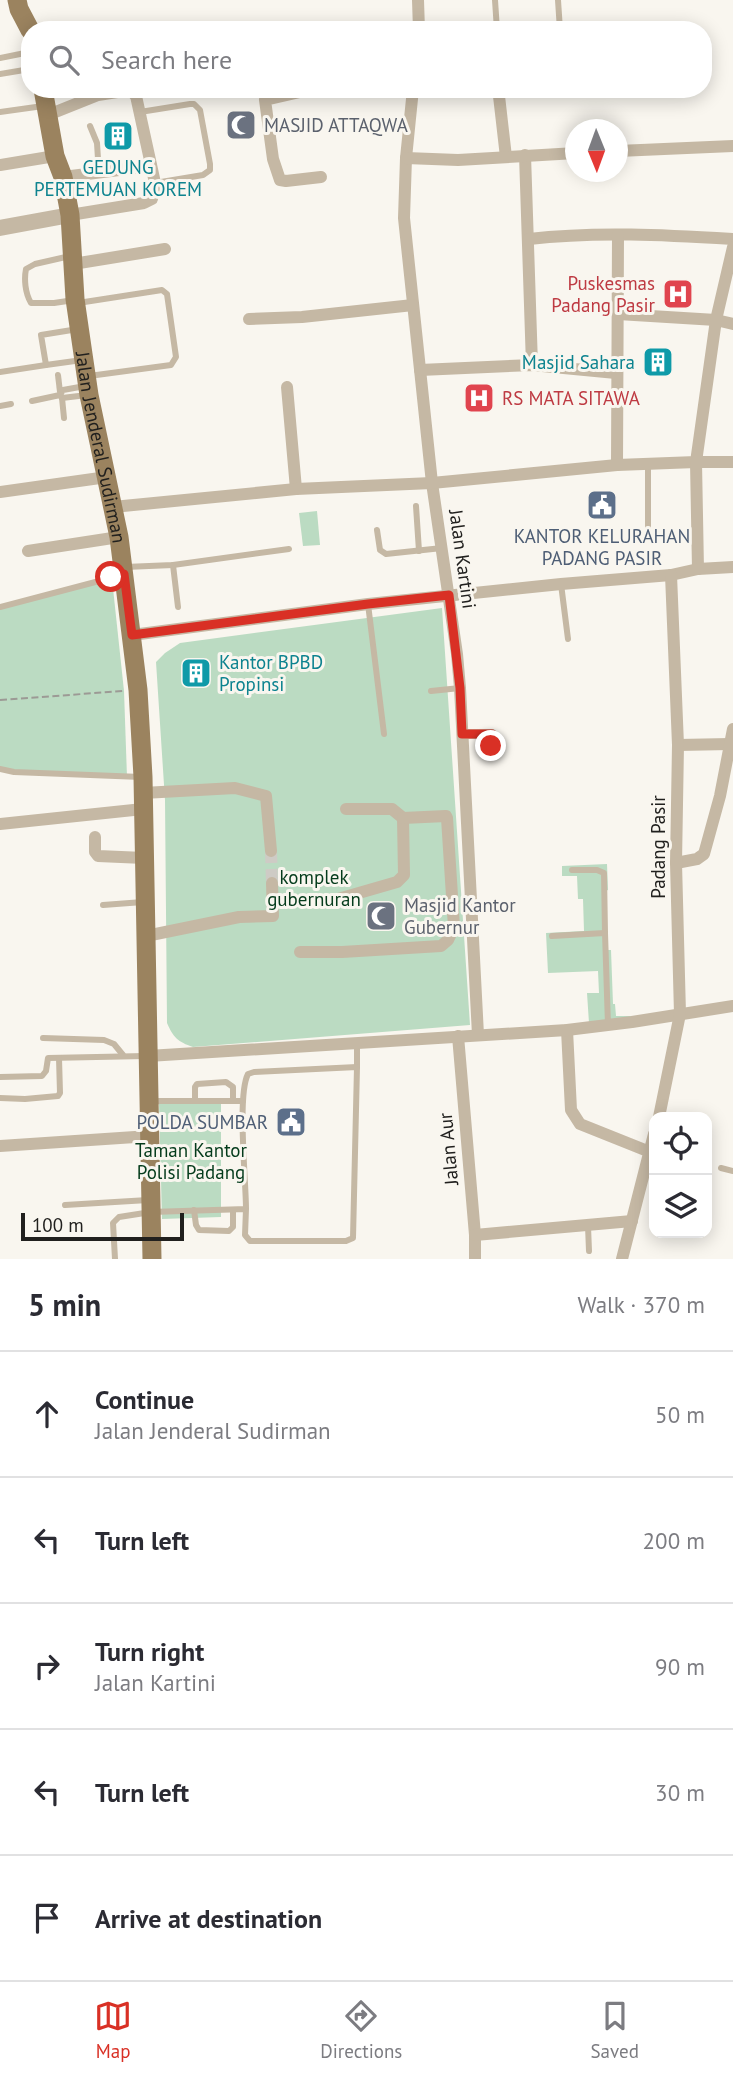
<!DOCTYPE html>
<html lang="en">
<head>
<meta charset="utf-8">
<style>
  body { margin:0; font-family:"PT Sans",sans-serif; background:#f7f7f7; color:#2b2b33 }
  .controls { position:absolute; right:21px; bottom:21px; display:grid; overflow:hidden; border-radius:14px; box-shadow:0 4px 18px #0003 }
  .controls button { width:63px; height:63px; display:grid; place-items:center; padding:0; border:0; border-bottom:2px solid #e1e1e2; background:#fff; color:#2b2b33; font:35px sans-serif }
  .compass { position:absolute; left:565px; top:119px; width:63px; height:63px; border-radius:50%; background:#fff; box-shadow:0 4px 18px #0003; rotate:179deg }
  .scale { position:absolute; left:21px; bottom:18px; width:163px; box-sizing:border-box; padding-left:7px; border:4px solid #21201e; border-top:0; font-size:19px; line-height:24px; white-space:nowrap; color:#21201e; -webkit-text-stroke:5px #f9f6ef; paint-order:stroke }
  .stop { position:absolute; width:21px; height:21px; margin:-16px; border:5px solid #d93025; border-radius:50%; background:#fff }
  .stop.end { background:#d93025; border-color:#fff; box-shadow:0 2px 7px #0008 }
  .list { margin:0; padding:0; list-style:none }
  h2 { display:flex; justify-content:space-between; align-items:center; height:91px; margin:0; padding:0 28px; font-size:30px }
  h2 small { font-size:23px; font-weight:400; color:#7c7c81 }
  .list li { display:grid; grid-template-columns:46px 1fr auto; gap:21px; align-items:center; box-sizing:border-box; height:126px; padding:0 28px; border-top:2px solid #e1e1e2 }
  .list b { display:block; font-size:26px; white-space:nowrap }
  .list p { margin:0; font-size:23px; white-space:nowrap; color:#7c7c81 }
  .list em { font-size:23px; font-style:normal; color:#7c7c81 }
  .icon { flex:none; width:38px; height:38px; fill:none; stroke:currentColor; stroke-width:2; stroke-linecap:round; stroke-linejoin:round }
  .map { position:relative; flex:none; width:733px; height:1259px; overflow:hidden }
  .search { position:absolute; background:#fff; box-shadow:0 4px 18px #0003; left:21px; right:21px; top:21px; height:77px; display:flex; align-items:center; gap:18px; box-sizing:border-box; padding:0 24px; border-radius:28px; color:#7c7c81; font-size:26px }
  .sheet { height:721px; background:#fff }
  nav { display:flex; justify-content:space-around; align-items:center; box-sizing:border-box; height:98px; border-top:2px solid #e1e1e2; background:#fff; font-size:19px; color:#7c7c81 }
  nav a { display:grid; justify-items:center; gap:4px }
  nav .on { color:#d93025 }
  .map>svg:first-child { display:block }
</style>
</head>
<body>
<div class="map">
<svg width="733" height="1259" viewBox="0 0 733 1259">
  <rect width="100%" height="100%" fill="#f9f6ef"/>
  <!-- green -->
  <g fill="#bbdbc2">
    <path d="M317 511 320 545 303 546 299 513Z"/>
    <path d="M112 579 124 691 127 777 0 770V608Z"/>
    <path d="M442 608 470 1025 193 1047C178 1042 173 1037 167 1023L165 800 156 662 165 653 180 643Z"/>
    <path d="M607 864 608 890 605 891 608 950H611L613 1004H615L616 1016H631V1021L589 1023 587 993H599L598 971 548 973 546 933 584 931 583 899H578L577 876H562V866Z"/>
    <path d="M221 1103V1217L162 1219 159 1104Z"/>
  </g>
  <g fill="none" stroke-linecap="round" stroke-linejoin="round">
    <!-- minor-tunnel -->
    <path stroke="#cecbc5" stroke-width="12" stroke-dasharray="12 6" stroke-linecap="butt" d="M271 851 272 883"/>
    <!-- path -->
    <path stroke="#9c9a95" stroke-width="2" stroke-dasharray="7 3.5" stroke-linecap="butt" d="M0 700 123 691"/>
    <!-- service -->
    <g stroke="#c5b8a4" stroke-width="6">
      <path d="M495 0 497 30"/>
      <path d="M558 0 560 30"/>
      <path d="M0 58 30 52"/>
      <path d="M0 74 30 69"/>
      <path d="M0 112 43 106"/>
      <path d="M140 112 190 104H194L200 110 210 164V170L203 175 155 183"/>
      <path d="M88 173 98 159 97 143 90 126"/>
      <path d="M70 256 35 264 26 269C24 279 25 293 31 303H54L74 300"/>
      <path d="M78 303 162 290 167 294 176 357 171 365 89 376"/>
      <path d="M78 329 41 335 46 365 82 360"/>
      <path d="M0 372 46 365"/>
      <path d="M58 375 60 392"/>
      <path d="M60 395 62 398 87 395"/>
      <path d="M62 398 64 418"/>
      <path d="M32 401 60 395 63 390 85 386"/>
      <path d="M0 406 11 404"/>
      <path d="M648 465V535"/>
      <path d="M416 506 419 551"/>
      <path d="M377 530 380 550 386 554 442 548"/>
      <path d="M173 565 178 607"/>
      <path d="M125 567 173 565 289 549"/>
      <path d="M561 584 568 639"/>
      <path d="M368 604 384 734"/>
      <path d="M0 607 122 575"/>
      <path d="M431 691 460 688"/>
      <path d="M0 769 14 772 141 777"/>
      <path d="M572 870H597L604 873 605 933"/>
      <path d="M103 905 143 902"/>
      <path d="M552 936 605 933 608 1025"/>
      <path d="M43 1038 104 1040 114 1044 123 1055"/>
      <path d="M357 1067V1043"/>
      <path d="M0 1077 42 1076 46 1071 48 1058 145 1056"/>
      <path d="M0 1098 25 1099 58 1096 60 1093 59 1058"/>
      <path d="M195 1101V1087L197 1084 226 1082 233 1087V1101"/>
      <path d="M151 1103 159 1101H243"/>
      <path d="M721 1168 733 1171"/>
      <path d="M65 1205 148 1200"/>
      <path d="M194 1210 196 1225 199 1230 229 1231 233 1227V1211"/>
      <path d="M588 1226 589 1251"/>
      <path d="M115 1259 113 1223 119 1217 151 1212 246 1209C246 1181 237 1095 248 1074L254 1072 357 1067 353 1238 346 1241H250L245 1235 246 1209"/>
    </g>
    <!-- pedestrian -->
    <path stroke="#c5b8a4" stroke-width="10" d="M462 734H492L491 746"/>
    <!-- minor -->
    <g stroke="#c5b8a4" stroke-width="12">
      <path d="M418 0 419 30"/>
      <path d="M313 89 265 100 273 159 280 180 286 181 321 177"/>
      <path d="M413 89 406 158 404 218 432 483 457 654 460 688 478 1035"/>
      <path d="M502 89 499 96 506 157"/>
      <path d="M48 115 98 95 130 90 136 96 155 183 152 199 144 203 70 215"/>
      <path d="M618 151 733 146"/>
      <path d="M525 155 532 365"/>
      <path d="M406 158 458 160 576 153"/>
      <path d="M0 165 55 156"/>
      <path d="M63 177 151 166"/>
      <path d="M529 239C596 231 666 235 733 239"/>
      <path d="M73 264 165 249"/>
      <path d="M618 314 716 320 733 324"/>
      <path d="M249 319 302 317 413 305"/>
      <path d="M420 370 532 365 616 373"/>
      <path d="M287 387 296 489"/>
      <path d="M617 465 618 235"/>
      <path d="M0 492 107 477"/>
      <path d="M113 507 296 489 432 483 617 465 696 462 716 320 733 247"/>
      <path d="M28 551 119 537"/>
      <path d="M698 569 696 462H733"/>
      <path d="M132 635 368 604 561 584 671 575 698 569 733 567"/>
      <path d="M678 745 730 744"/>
      <path d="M143 793 235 788 266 796 271 851"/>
      <path d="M0 824 143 809"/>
      <path d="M95 837V852L98 856 144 858"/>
      <path d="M676 863 697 859 704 854 720 796 733 729"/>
      <path d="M338 899 397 882 404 875 403 818 392 809H346"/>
      <path d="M146 936 239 917 273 916 272 883"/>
      <path d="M300 952H342L441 946 448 940 454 927 447 818 446 816 403 818"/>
      <path d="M567 1030 571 1110 580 1124 650 1152"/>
      <path d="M458 1036 475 1235V1259"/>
      <path d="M148 1056 567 1030 632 1022 733 1006"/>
      <path d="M659 1117 680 1014 676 863 678 745 671 575"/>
      <path d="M0 1146 150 1136"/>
      <path d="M475 1235 632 1221"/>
      <path d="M622 1259 654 1134"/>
    </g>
    <!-- tertiary -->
    <path stroke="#c5b8a4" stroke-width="16" d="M0 228 70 215"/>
    <!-- primary -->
    <g stroke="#9b835f" stroke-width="19">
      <path d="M17 0 19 9 30 30"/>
      <path id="s1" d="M43 89 55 156 63 177 70 215 75 299 83 354 89 395 119 537 138 690 143 777 152 1259"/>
    </g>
  </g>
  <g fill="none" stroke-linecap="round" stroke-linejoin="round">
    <!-- route -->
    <path stroke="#d93025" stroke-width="9" d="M111 577 124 574 132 635 368 604 449 595 460 688 462 734H492L491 746"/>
  </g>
  <!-- icons -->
  <defs>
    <g id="mosque-square" transform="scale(1.575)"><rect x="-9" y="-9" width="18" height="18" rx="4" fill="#6b7280" stroke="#f9f6ef"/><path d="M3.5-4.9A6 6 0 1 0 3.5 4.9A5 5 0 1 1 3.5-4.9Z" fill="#fff"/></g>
    <g id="building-square" transform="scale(1.575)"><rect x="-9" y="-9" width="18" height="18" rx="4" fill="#0f9aa8" stroke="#f9f6ef"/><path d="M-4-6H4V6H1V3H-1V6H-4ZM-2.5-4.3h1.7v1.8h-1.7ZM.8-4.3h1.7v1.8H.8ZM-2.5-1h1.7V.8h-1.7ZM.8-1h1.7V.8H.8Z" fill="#fff"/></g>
    <g id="hospital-square" transform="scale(1.575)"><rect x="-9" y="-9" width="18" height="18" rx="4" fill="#e0444e" stroke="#f9f6ef"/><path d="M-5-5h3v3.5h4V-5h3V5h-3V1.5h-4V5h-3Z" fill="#fff"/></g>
    <g id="civic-square" transform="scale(1.575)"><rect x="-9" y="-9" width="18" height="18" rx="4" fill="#5c6f8a" stroke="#f9f6ef"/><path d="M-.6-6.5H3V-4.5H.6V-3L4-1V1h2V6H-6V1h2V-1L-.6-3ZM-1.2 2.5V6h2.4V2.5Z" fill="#fff"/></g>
  </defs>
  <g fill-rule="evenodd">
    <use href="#mosque-square" x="241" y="125"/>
    <use href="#building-square" x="118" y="136"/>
    <use href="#hospital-square" x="678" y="294"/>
    <use href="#building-square" x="658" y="362"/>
    <use href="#hospital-square" x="479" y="398"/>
    <use href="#civic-square" x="602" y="505"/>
    <use href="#building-square" x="196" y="673"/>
    <use href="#mosque-square" x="381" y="916"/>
    <use href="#civic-square" x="291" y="1122"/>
  </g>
  <g text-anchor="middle" stroke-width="6" stroke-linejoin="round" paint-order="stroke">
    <!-- worship labels -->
    <g font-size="19" fill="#5b616d" stroke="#f9f6ef" text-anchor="start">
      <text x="264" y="132">MASJID ATTAQWA</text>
      <text x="404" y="912">Masjid Kantor<tspan x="404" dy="22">Gubernur</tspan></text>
    </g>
    <!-- culture labels -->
    <g font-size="19" fill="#0d838f" stroke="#f9f6ef">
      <text x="118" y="174">GEDUNG<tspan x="118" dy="22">PERTEMUAN KOREM</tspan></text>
      <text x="635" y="369" text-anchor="end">Masjid Sahara</text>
      <text x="219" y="669" text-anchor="start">Kantor BPBD<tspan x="219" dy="22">Propinsi</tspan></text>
    </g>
    <!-- health labels -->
    <g font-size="19" fill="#be3a42" stroke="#f9f6ef" text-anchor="end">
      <text x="655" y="290">Puskesmas<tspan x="655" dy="22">Padang Pasir</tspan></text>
      <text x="502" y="405" text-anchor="start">RS MATA SITAWA</text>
    </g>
    <!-- street labels -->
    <g font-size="19" fill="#21201e" stroke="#f9f6ef">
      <text dy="7" stroke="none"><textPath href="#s1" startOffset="364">Jalan Jenderal Sudirman</textPath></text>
      <text transform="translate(463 559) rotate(82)" y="7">Jalan Kartini</text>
      <text transform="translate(658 847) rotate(-90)" y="7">Padang Pasir</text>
      <text transform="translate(448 1149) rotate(-95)" y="7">Jalan Aur</text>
    </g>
    <!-- service labels -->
    <g font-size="19" fill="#4e5e75" stroke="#f9f6ef">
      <text x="602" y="543">KANTOR KELURAHAN<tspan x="602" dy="22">PADANG PASIR</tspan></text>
      <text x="268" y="1129" text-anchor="end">POLDA SUMBAR</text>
    </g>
    <!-- park labels -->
    <g font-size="19" fill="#043b1b" stroke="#f9f6ef">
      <text x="314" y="884">komplek<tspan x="314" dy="22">gubernuran</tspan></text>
      <text x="191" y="1157">Taman Kantor<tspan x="191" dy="22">Polisi Padang</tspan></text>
    </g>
  </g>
</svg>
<div class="controls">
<button><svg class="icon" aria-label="locate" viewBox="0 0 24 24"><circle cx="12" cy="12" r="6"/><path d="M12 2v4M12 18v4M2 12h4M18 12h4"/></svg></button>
<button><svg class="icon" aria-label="layers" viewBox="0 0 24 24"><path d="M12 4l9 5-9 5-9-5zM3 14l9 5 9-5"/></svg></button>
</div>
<svg class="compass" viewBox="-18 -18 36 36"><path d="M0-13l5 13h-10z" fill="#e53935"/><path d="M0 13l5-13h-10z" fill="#7c7c81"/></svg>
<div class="scale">100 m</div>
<div class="stop" style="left:111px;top:577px"></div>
<div class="stop end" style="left:491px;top:746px"></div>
<div class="search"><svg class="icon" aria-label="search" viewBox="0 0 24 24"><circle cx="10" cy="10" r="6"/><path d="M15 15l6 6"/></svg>Search here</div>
</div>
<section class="sheet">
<h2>5 min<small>Walk · 370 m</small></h2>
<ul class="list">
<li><svg class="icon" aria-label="ahead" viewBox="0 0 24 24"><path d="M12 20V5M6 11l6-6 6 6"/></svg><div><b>Continue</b><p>Jalan Jenderal Sudirman</p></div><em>50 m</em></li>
<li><svg class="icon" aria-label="left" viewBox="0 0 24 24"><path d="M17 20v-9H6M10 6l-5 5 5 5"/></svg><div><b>Turn left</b></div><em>200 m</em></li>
<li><svg class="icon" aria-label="right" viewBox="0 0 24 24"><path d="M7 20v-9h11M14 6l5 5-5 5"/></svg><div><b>Turn right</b><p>Jalan Kartini</p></div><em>90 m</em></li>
<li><svg class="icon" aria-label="left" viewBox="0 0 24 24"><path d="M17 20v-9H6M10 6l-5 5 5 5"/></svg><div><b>Turn left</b></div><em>30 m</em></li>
<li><svg class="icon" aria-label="arrive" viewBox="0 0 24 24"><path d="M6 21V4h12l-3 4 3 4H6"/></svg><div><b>Arrive at destination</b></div></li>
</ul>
</section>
<nav>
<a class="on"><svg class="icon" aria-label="map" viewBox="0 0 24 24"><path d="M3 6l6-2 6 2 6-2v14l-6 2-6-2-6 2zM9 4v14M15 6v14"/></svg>Map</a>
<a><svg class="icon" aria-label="directions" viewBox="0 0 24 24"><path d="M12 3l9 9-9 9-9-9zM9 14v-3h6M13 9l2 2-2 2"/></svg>Directions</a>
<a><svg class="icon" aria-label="saved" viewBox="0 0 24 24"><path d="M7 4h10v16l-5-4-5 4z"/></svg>Saved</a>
</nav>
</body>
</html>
